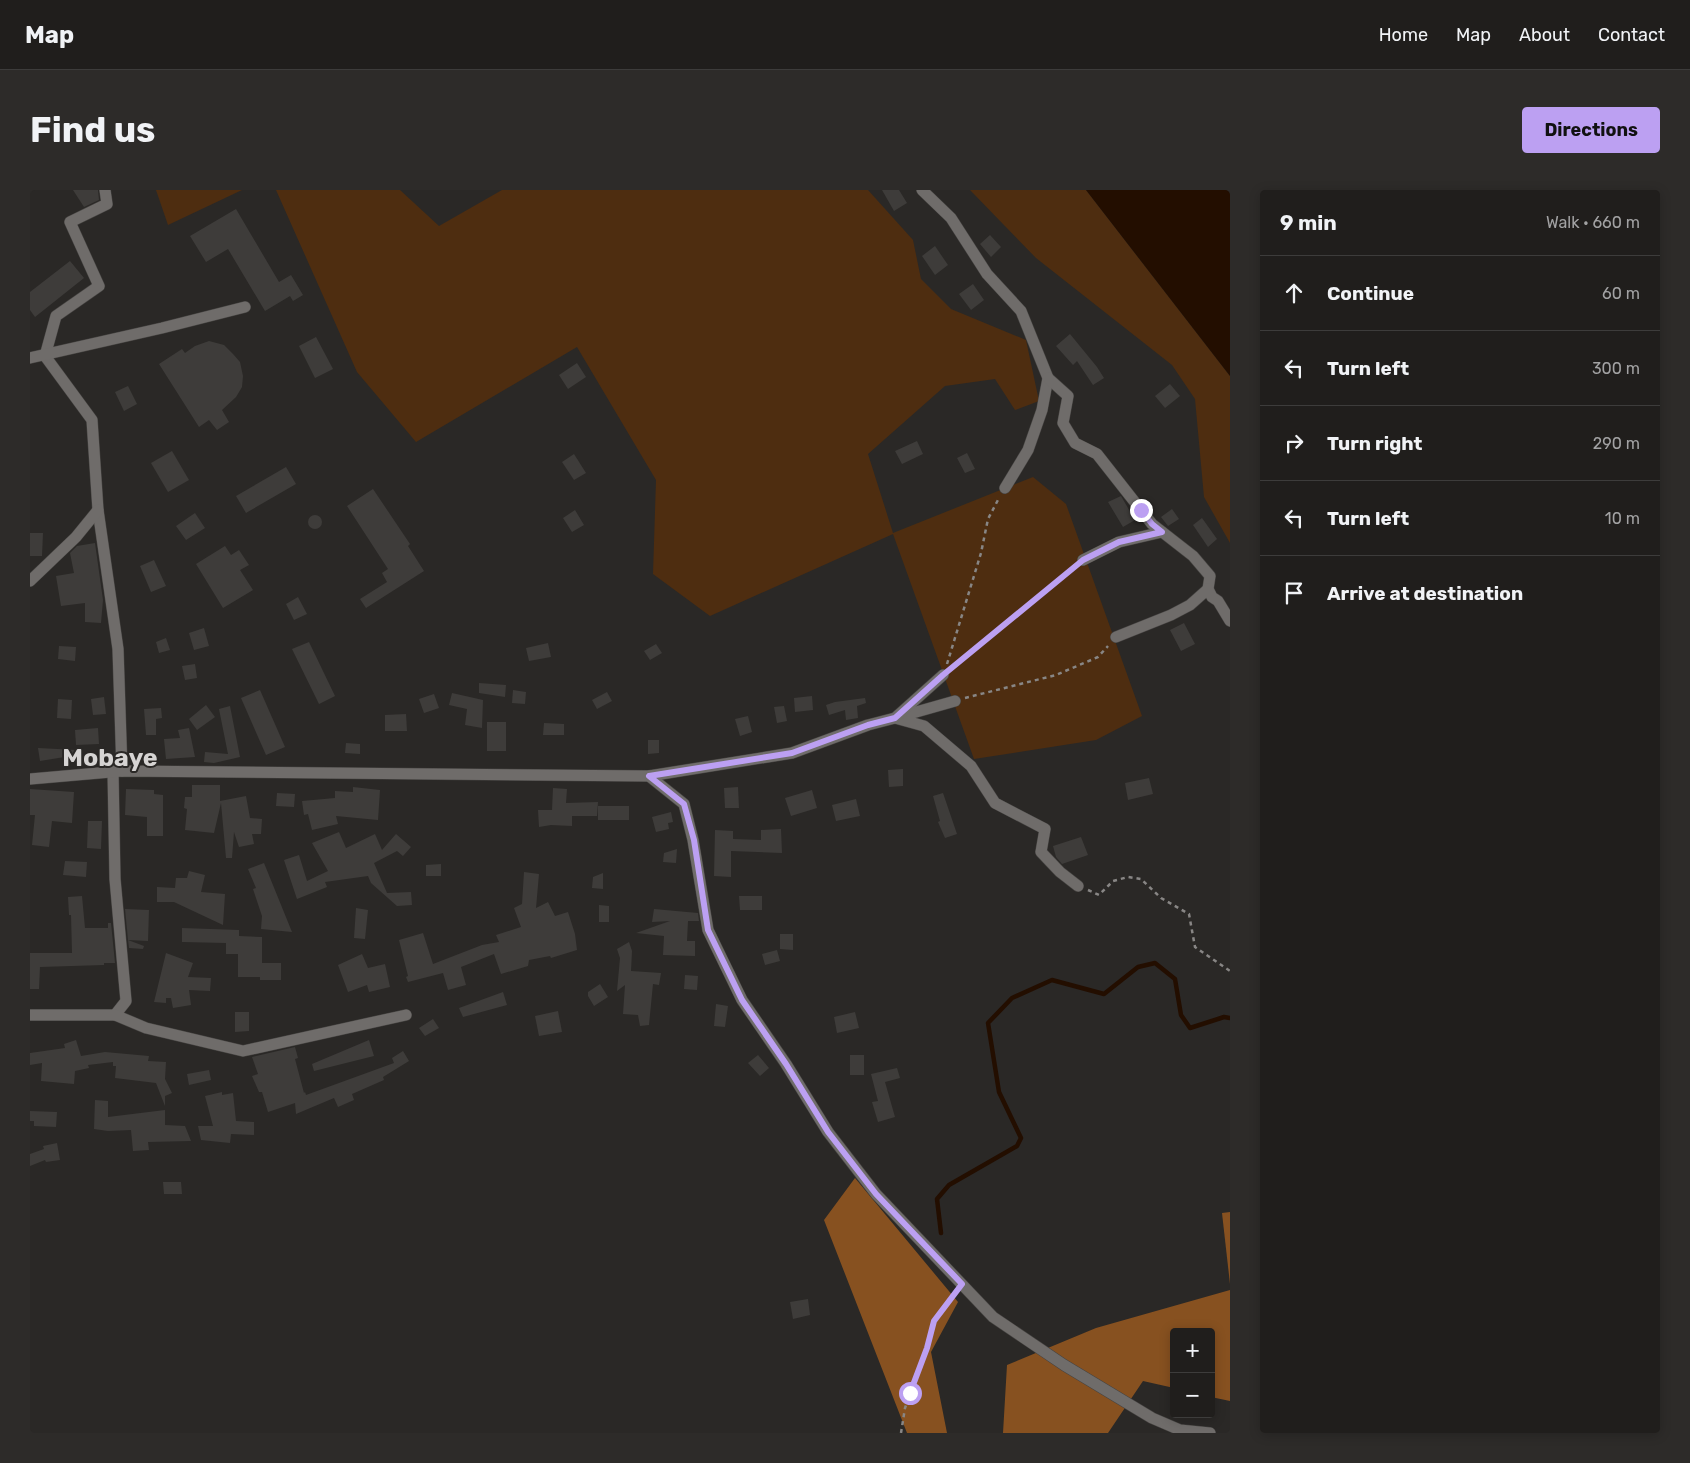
<!DOCTYPE html>
<html lang="en">
<head>
<meta charset="utf-8">
<style>
  body { margin:0; font-family:Rubik,sans-serif; background:#2d2b29; color:#f1f3f6 }
  .controls { position:absolute; right:15px; bottom:15px; display:grid; overflow:hidden; border-radius:5px; box-shadow:0 2px 12px #0003 }
  .controls button { width:45px; height:45px; display:grid; place-items:center; padding:0; border:0; border-bottom:1px solid #3d3c3b; background:#201e1c; color:#f1f3f6; font:25px sans-serif }
  .stop { position:absolute; width:15px; height:15px; margin:-11px; border:4px solid #bca0f2; border-radius:50%; background:#fff }
  .stop.end { background:#bca0f2; border-color:#fff; box-shadow:0 1px 5px #0008 }
  .list { margin:0; padding:0; list-style:none }
  h2 { display:flex; justify-content:space-between; align-items:center; height:65px; margin:0; padding:0 20px; font-size:21px }
  h2 small { font-size:16px; font-weight:400; color:#a2a2a3 }
  .list li { display:grid; grid-template-columns:32px 1fr auto; gap:15px; align-items:center; box-sizing:border-box; height:75px; padding:0 20px; border-top:1px solid #3d3c3b }
  .list b { display:block; font-size:19px; white-space:nowrap }
  .list em { font-size:16px; font-style:normal; color:#a2a2a3 }
  .icon { flex:none; width:28px; height:28px; fill:none; stroke:currentColor; stroke-width:2; stroke-linecap:round; stroke-linejoin:round }
  .map { position:relative; flex:none; width:1200px; height:1243px; overflow:hidden; border-radius:5px }
  header { display:flex; align-items:center; gap:30px; box-sizing:border-box; height:70px; padding:0 25px; background:#201e1c; border-bottom:1px solid #3d3c3b }
  header strong { font-size:24px }
  nav { display:flex; gap:28px; margin-inline-start:auto; font-size:18px }
  .intro { display:flex; align-items:center; justify-content:space-between; box-sizing:border-box; height:120px; padding:0 30px }
  h1 { margin:0; font-size:35px }
  .button { padding:12px 22px; border-radius:5px; background:#bca0f2; color:#111; font-size:18px; font-weight:700 }
  main { display:flex; gap:30px; padding:0 30px }
  aside { flex:1; background:#201e1c; border-radius:5px; box-shadow:0 2px 12px #0003 }
  .map>svg:first-child { display:block }
</style>
</head>
<body>
<header>
<strong>Map</strong>
<nav><a>Home</a><a>Map</a><a>About</a><a>Contact</a></nav>
</header>
<div class="intro"><h1>Find us</h1><a class="button">Directions</a></div>
<main>
<div class="map">
<svg width="1200" height="1243" viewBox="0 0 1200 1243">
  <rect width="100%" height="100%" fill="#2a2826"/>
  <!-- green -->
  <g fill="#4e2d10">
    <path d="M126 0H212L138 35Z"/>
    <path d="M246 0H370L409 36 472 0H838L883 50 891 89 921 119 996 150 1009 211 985 220 965 189 915 196 838 264 863 343 1003 287 1036 314 1112 526 1066 550 944 569 863 344 680 426 623 384 626 290 547 157 386 252 327 182Z"/>
    <path d="M940 0H1056L1200 186V353L1174 307 1165 209 1142 175 1006 68Z"/>
  </g>
  <!-- forest -->
  <g fill="#875120">
    <path d="M825 988 928 1112 901 1162 917 1243H877L794 1030Z"/>
    <path d="M1200 1022V1094L1192 1023Z"/>
    <path d="M1200 1100V1211L1181 1207V1142H1144V1198L1113 1191 1078 1243H973L977 1175 1066 1138Z"/>
  </g>
  <!-- water -->
  <path fill="#230e00" d="M1056 0H1200V186Z"/>
  <g fill="none" stroke-linecap="round" stroke-linejoin="round">
    <!-- stream -->
    <path stroke="#230e00" stroke-width="4.5" d="M911 1043 907 1009 919 995 987 956 991 948 969 902 958 833 982 808 1022 790 1074 804 1108 777 1125 773 1145 789 1151 825 1160 838 1194 827 1200 828"/>
  </g>
  <!-- building -->
  <g fill="#3e3c3a">
    <path d="M43 0H68L69 10 54 17Z"/>
    <path d="M852 0H869L877 13 864 21Z"/>
    <path d="M206 19 249 92 261 85 273 105 263 111 260 106 235 121 198 59 176 72 160 46Z"/>
    <path d="M960 45 971 57 961 67 950 54Z"/>
    <path d="M905 56 918 75 905 85 892 66Z"/>
    <path d="M40 71 54 88 5 127 0 120V102Z"/>
    <path d="M943 94 954 110 941 120 929 104Z"/>
    <path d="M1040 144 1067 177 1074 188 1063 195 1047 171 1043 175 1026 156Z"/>
    <path d="M286 147 303 179 285 188 269 156Z"/>
    <path d="M179 151 194 155 203 164 210 172 213 186 212 197 206 207 192 220 199 232 187 240 179 230 169 237 129 174 152 159 155 163 165 156Z"/>
    <path d="M547 173 556 187 538 199 529 185Z"/>
    <path d="M1140 194 1150 206 1135 218 1125 206Z"/>
    <path d="M98 196 107 214 94 221 85 202Z"/>
    <path d="M887 251 893 264 872 274 865 261Z"/>
    <path d="M142 261 159 290 138 302 121 273Z"/>
    <path d="M937 263 945 279 935 283 927 268Z"/>
    <path d="M544 264 556 283 544 290 532 272Z"/>
    <path d="M256 277 266 294 216 323 206 306Z"/>
    <path d="M343 299 380 354 378 356 394 381 336 418 330 409 357 392 352 383 358 379 317 316Z"/>
    <path d="M1091 306 1105 330 1093 337 1078 312Z"/>
    <path d="M1142 319 1149 329 1138 336 1131 327Z"/>
    <path d="M545 320 554 335 542 342 533 328Z"/>
    <path d="M165 323 175 338 156 350 146 336Z"/>
    <circle cx="285" cy="332" r="7"/>
    <path d="M1172 328 1187 349 1178 357 1163 335Z"/>
    <path d="M0 343H13L12 366H0Z"/>
    <path d="M65 353 73 410 71 433 55 432V413L31 416 26 386 44 383 40 363 47 356Z"/>
    <path d="M195 356 201 365 209 360 219 375 210 380 223 400 193 418 166 374Z"/>
    <path d="M124 370 136 396 121 402 110 376Z"/>
    <path d="M268 407 277 424 264 430 256 414Z"/>
    <path d="M1154 433 1165 454 1151 461 1140 440Z"/>
    <path d="M174 438 179 456 164 460 159 443Z"/>
    <path d="M136 448 140 460 129 463 126 452Z"/>
    <path d="M279 452 305 506 289 514 262 459Z"/>
    <path d="M518 453 521 467 499 471 496 458Z"/>
    <path d="M626 454 632 463 620 470 614 461Z"/>
    <path d="M29 456 46 457 45 471 28 469Z"/>
    <path d="M165 474 167 488 155 490 152 476Z"/>
    <path d="M449 493 476 495 475 507 449 503Z"/>
    <path d="M230 500 255 557 236 565 211 508Z"/>
    <path d="M483 500 496 502 495 514 482 513Z"/>
    <path d="M577 502 582 511 567 519 562 510Z"/>
    <path d="M422 503 453 510 452 538 435 535 437 519 419 515Z"/>
    <path d="M404 504 409 518 394 523 389 509Z"/>
    <path d="M782 506 783 520 765 522 764 508Z"/>
    <path d="M74 507 76 524 63 525 61 509Z"/>
    <path d="M835 508 836 513 827 516 828 528 816 530 815 520 799 525 796 515 805 512Z"/>
    <path d="M28 509 42 510 41 529 27 528Z"/>
    <path d="M176 515 185 527 167 540 159 529Z"/>
    <path d="M200 516 210 567 184 573 174 572 175 562 198 564 189 519Z"/>
    <path d="M754 516 757 531 747 533 744 517Z"/>
    <path d="M131 518 132 528 126 529V545H116L114 519Z"/>
    <path d="M376 524 377 541H355V525Z"/>
    <path d="M718 526 722 542 710 546 705 529Z"/>
    <rect x="457" y="532" width="19" height="29"/>
    <path d="M514 533 534 534V545H513Z"/>
    <path d="M68 538 69 554 46 555 45 540Z"/>
    <path d="M159 538 165 567 136 569 134 549 150 548 148 540Z"/>
    <path d="M618 550H629V563L618 564Z"/>
    <path d="M316 553 330 554V564L315 563Z"/>
    <path d="M8 558 47 560V565L10 571Z"/>
    <path d="M873 579V596L859 597 858 580Z"/>
    <path d="M1119 588 1123 604 1098 610 1095 593Z"/>
    <path d="M162 595H190V611L216 606 220 628 232 629 231 644H222L224 654 209 657 204 642 202 668H196L191 613 184 643 155 640 157 619 154 618 155 607H162Z"/>
    <path d="M323 597 350 600 348 630 306 626 308 634 282 640 278 624 274 625 272 611 305 608V601L323 602Z"/>
    <path d="M708 597 709 618H695L694 598Z"/>
    <path d="M523 598 537 599 536 613 568 612 567 626H542V636L521 635 509 637 508 620H522Z"/>
    <path d="M0 599 44 602 42 633 22 631 19 657 2 655 5 625H0Z"/>
    <path d="M96 599 124 600V604L133 605V646H117V627L95 625Z"/>
    <path d="M782 600 787 618 761 626 755 608Z"/>
    <path d="M247 603 265 604 264 617 246 616Z"/>
    <path d="M913 603 927 644 915 648 908 632 910 631 903 606Z"/>
    <path d="M826 609 830 626 806 631 802 615Z"/>
    <rect x="568" y="616" width="31" height="14"/>
    <path d="M641 622 643 632 638 633 639 639 626 642 622 627Z"/>
    <path d="M58 631H72L71 659 57 658Z"/>
    <path d="M751 639 752 663 701 661V687L684 686 685 640 703 641V649L731 650V640Z"/>
    <path d="M309 642 316 658 345 644 352 660 366 644 381 657 373 666 367 661 344 673 357 703 381 702 382 715 367 716 341 693 338 686 295 692 297 697 267 709 254 670 269 665 277 691 298 681 282 653Z"/>
    <path d="M1051 647 1058 665 1032 674 1026 667 1023 656Z"/>
    <path d="M647 659 646 673 633 672 634 663Z"/>
    <path d="M35 671 57 672 56 687 33 685Z"/>
    <path d="M234 673 262 742 231 739 232 726 223 699 226 698 218 679Z"/>
    <path d="M411 674V686H396V675Z"/>
    <path d="M159 681 175 685 171 702 195 704 193 735 144 712H127V697L145 698 146 688H157Z"/>
    <path d="M494 682 509 684 506 718 518 712 525 726 538 722 545 744 547 760 521 768 520 766 499 770 498 776 471 784 464 764 431 777 436 795 418 800 413 783 378 792 376 787 378 786 369 750 393 743 403 774 452 755 469 752 466 745 491 737 484 718 492 714Z"/>
    <path d="M573 683V699L562 698 563 687Z"/>
    <path d="M52 706 55 738H78V733H81L85 773H74V775L10 777 9 799H0V763H42L41 725H39L38 707Z"/>
    <path d="M709 706H732V720H710Z"/>
    <path d="M569 715 579 716V732H569Z"/>
    <path d="M326 718 338 720 335 749 324 748Z"/>
    <path d="M95 719 119 720 118 751 98 750Z"/>
    <path d="M624 719 668 723 669 731H658L657 751H665V766L633 765 634 746 606 743 640 731 622 732Z"/>
    <path d="M152 738 209 740V746L232 747V773H251V790H230V787H208V764H196V753L152 752Z"/>
    <path d="M750 744H763V760L750 759Z"/>
    <path d="M98 750 114 756 113 759 99 758Z"/>
    <path d="M599 752 602 761 601 781 631 783 629 795 623 794 619 835 610 836 608 825 593 824 595 795 587 801 590 768 587 759Z"/>
    <path d="M747 760 750 771 735 775 732 764Z"/>
    <path d="M136 763 163 773 158 787 181 788 180 801 159 800 161 815 143 818 141 808H136V813L124 812Z"/>
    <path d="M332 764 338 778 355 774 360 797 339 802 337 795 318 802 308 775Z"/>
    <path d="M655 785 668 786 667 800 654 799Z"/>
    <path d="M570 794 578 807 564 816 558 806V802Z"/>
    <path d="M473 802 477 815 433 827 429 818Z"/>
    <path d="M686 814 698 816 695 837 684 836Z"/>
    <path d="M528 821 532 842 509 846 505 826Z"/>
    <path d="M205 822H219V841L205 842Z"/>
    <path d="M825 822 829 838 807 843 804 827Z"/>
    <path d="M403 829 409 838 395 846 389 838Z"/>
    <path d="M46 850 51 866 75 862 119 866 118 871 136 872 135 889 142 903 135 906V916L126 893 85 888 86 876H83V872L58 875 59 878 45 881 44 894 11 891 12 873 0 875V863L35 858 34 854Z"/>
    <path d="M339 850 344 866 284 881 282 874Z"/>
    <path d="M265 857 268 868 265 869 274 903 275 902 276 905 364 873 362 868 373 861 379 871 353 887 354 890 322 904 324 910 308 917 304 908 266 924 265 913 238 922 232 902H229L222 886 228 884 222 867Z"/>
    <path d="M728 865 739 878 730 886 718 873Z"/>
    <rect x="820" y="865" width="14" height="20"/>
    <path d="M867 878 870 888 855 892 865 927 848 932 842 912 848 911 841 884Z"/>
    <path d="M179 880 181 890 159 895 157 884Z"/>
    <path d="M192 902V905L203 903 206 931 224 932V945L201 944 200 953 171 950 168 936H183L175 906Z"/>
    <path d="M65 910 78 911V927L135 920V935L155 936 161 951 118 952 119 960 103 961 101 940 78 941 64 939Z"/>
    <path d="M0 921 27 922 26 937 4 936V931H0Z"/>
    <path d="M27 953 30 970 16 972 15 970 0 976V964L14 959 13 956Z"/>
    <path d="M133 992H151L152 1004H134Z"/>
    <path d="M778 1109 780 1125 763 1129 760 1112Z"/>
  </g>
  <g fill="none" stroke-linecap="round" stroke-linejoin="round">
    <!-- street casing -->
    <g stroke="#464442" stroke-width="12">
      <g id="street">
        <path d="M75 0 77 14 40 32 69 96 26 126 15 166 62 230 68 320 88 459 92 581"/>
        <path d="M892 0 921 28 957 84 991 121 1018 188 1012 220 998 260 975 298"/>
        <path d="M0 168 132 138 215 117"/>
        <path d="M1018 188 1038 206 1033 233 1045 253 1067 264 1122 334 1163 366 1180 386 1178 399 1182 407 1188 411 1200 431"/>
        <path d="M1053 370 1089 352 1132 342"/>
        <path d="M0 391 46 347 68 320"/>
        <path d="M1086 447 1141 425 1160 415 1178 399"/>
        <path d="M925 511 865 528 894 536 941 576 965 613 1015 639 1011 662 1030 682 1048 696"/>
        <path d="M83 581 85 689 96 811 85 825"/>
        <path d="M619 586 654 614 663 650 678 740 712 810 756 874 798 942 846 1004 963 1127 1034 1175 1122 1228 1150 1240 1180 1243"/>
        <path d="M0 589 92 581 619 586 762 563 838 535 865 528 913 485"/>
        <path d="M0 825H85L116 838 213 861 376 825"/>
      </g>
    </g>
    <!-- path -->
    <g stroke="#888685" stroke-width="2.5" stroke-dasharray="4 4" stroke-linecap="butt">
      <path d="M917 474 951 363 958 329 969 308"/>
      <path d="M922 477 1043 378"/>
      <path d="M935 508 1026 485 1068 467 1078 456"/>
      <path d="M1058 700 1069 705 1083 691 1098 687 1111 689 1131 708 1159 724 1165 757 1200 781"/>
      <path d="M871 1243 875 1218 897 1158 904 1131 924 1104"/>
    </g>
    <!-- street -->
    <use href="#street" stroke="#6f6c6a" stroke-width="11"/>
  </g>
  <g fill="none" stroke-linecap="round" stroke-linejoin="round">
    <!-- route -->
    <path stroke="#bca0f2" stroke-width="6" d="M880 1203 897 1158 904 1131 932 1094 846 1004 798 942 756 874 712 810 678 740 664 650 654 614 619 586 762 563 838 535 865 528 913 485 1053 370 1089 352 1132 342 1122 334 1111 320"/>
  </g>
  <g text-anchor="middle" stroke-width="4" stroke-linejoin="round" paint-order="stroke">
    <!-- town labels -->
    <g font-size="25" font-weight="bold" fill="#d6d4d3" stroke="#2a2826">
      <text x="80" y="576">Mobaye</text>
    </g>
  </g>
</svg>
<div class="controls">
<button>+</button>
<button>−</button>
</div>
<div class="stop" style="left:880px;top:1203px"></div>
<div class="stop end" style="left:1111px;top:320px"></div>
</div>
<aside>
<h2>9 min<small>Walk · 660 m</small></h2>
<ul class="list">
<li><svg class="icon" aria-label="ahead" viewBox="0 0 24 24"><path d="M12 20V5M6 11l6-6 6 6"/></svg><div><b>Continue</b></div><em>60 m</em></li>
<li><svg class="icon" aria-label="left" viewBox="0 0 24 24"><path d="M17 20v-9H6M10 6l-5 5 5 5"/></svg><div><b>Turn left</b></div><em>300 m</em></li>
<li><svg class="icon" aria-label="right" viewBox="0 0 24 24"><path d="M7 20v-9h11M14 6l5 5-5 5"/></svg><div><b>Turn right</b></div><em>290 m</em></li>
<li><svg class="icon" aria-label="left" viewBox="0 0 24 24"><path d="M17 20v-9H6M10 6l-5 5 5 5"/></svg><div><b>Turn left</b></div><em>10 m</em></li>
<li><svg class="icon" aria-label="arrive" viewBox="0 0 24 24"><path d="M6 21V4h12l-3 4 3 4H6"/></svg><div><b>Arrive at destination</b></div></li>
</ul>
</aside>
</main>
</body>
</html>
